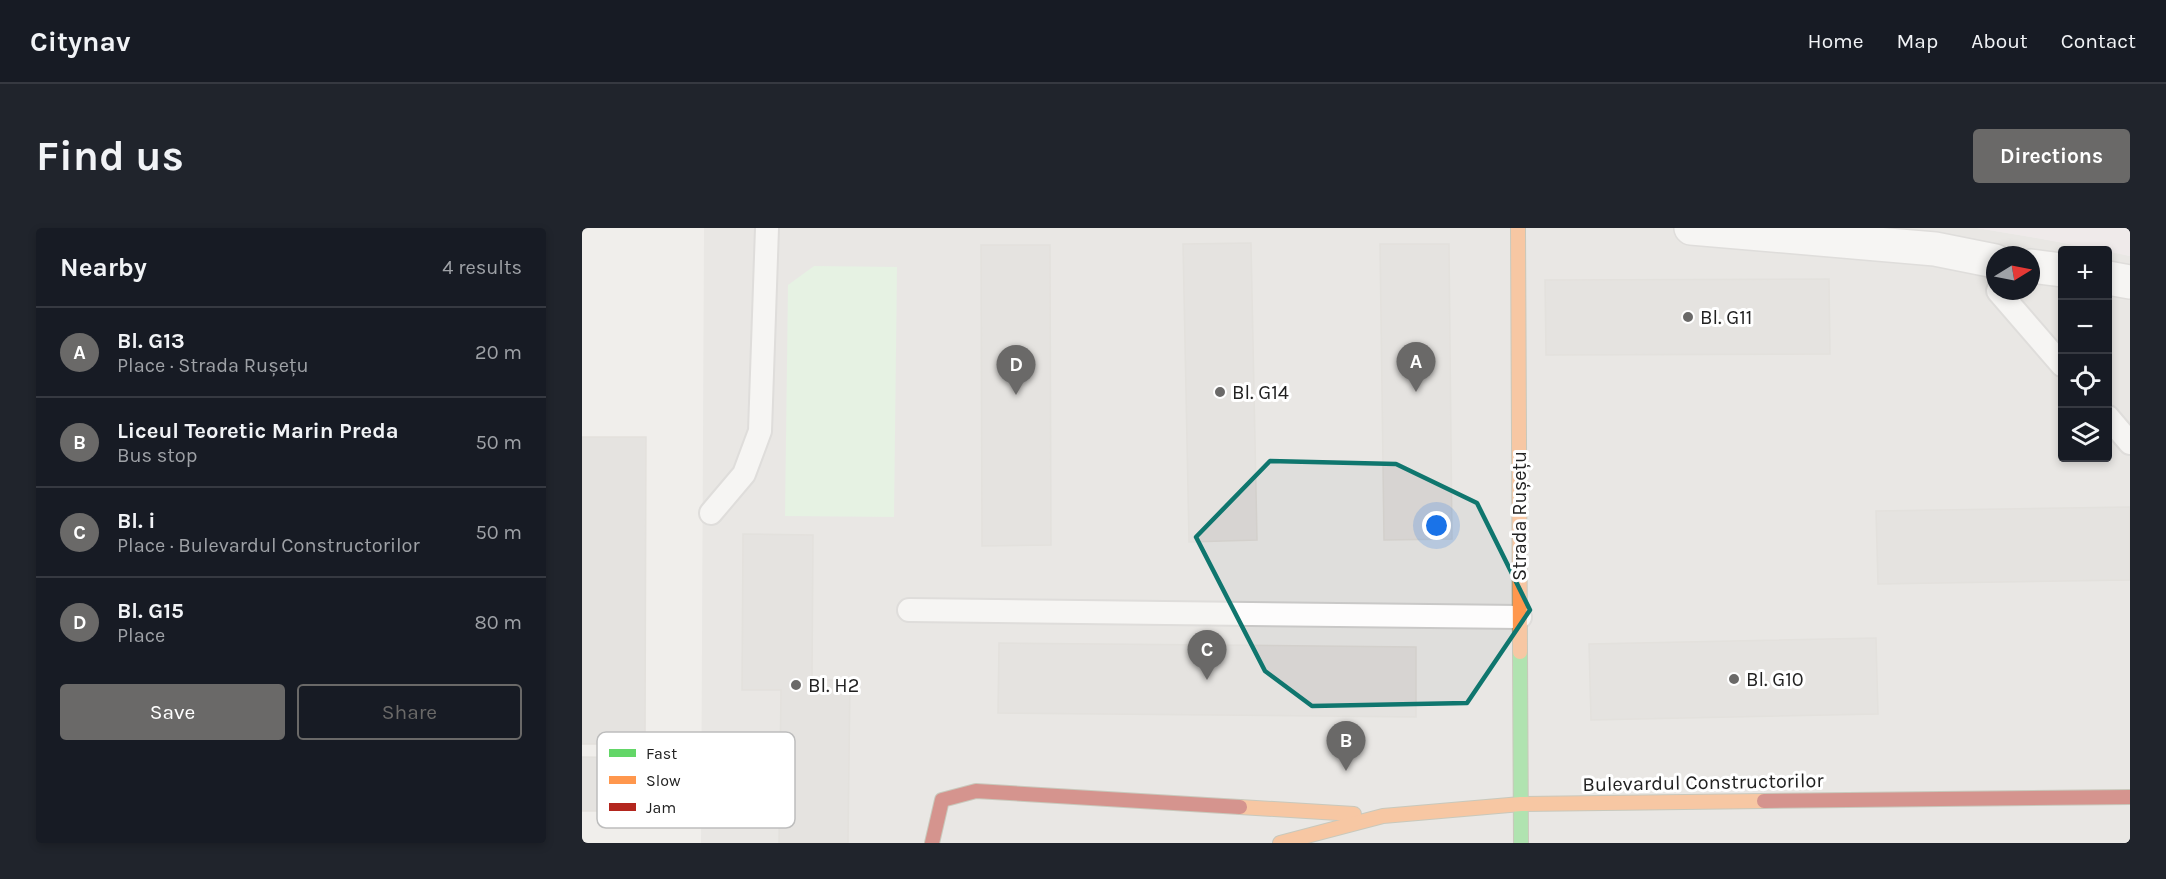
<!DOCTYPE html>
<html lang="en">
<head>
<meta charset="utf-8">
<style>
  body { margin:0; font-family:Karla,sans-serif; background:#20242c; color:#f1f3f6 }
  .controls { position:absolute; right:18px; top:18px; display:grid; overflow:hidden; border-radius:6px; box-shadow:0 3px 9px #0003 }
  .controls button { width:54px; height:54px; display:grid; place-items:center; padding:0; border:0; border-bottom:2px solid #363941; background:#171b24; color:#f1f3f6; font:30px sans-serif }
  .compass { position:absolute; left:1404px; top:18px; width:54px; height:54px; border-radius:50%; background:#171b24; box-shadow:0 3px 9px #0003; rotate:80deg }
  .you { position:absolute; left:855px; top:298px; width:21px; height:21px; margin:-15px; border:4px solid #fff; border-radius:50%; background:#1a73e8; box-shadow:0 0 0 9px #1a73e833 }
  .badge { display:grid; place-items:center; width:39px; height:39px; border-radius:50%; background:#6a6968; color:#fff; font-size:20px; font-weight:700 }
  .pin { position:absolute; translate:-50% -50px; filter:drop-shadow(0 2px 3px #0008) }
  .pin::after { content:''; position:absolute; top:32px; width:21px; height:18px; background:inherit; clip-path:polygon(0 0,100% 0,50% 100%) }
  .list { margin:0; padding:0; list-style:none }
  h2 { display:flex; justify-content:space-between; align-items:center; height:78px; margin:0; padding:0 24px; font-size:26px }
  h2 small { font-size:20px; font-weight:400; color:#9ea1a6 }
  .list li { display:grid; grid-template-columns:39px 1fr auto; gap:18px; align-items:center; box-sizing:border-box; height:90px; padding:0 24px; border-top:2px solid #363941 }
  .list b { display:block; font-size:22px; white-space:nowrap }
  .list p { margin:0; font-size:20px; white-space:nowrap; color:#9ea1a6 }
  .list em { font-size:20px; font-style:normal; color:#9ea1a6 }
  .actions { display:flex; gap:12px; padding:18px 24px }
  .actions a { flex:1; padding:14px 0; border:2px solid #6a6968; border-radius:6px; text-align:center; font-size:21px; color:#6a6968 }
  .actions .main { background:#6a6968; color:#fff }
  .icon { flex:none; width:33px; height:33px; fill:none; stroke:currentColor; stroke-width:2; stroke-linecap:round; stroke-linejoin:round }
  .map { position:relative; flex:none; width:1548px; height:615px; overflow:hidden; border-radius:6px }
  header { display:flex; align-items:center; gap:36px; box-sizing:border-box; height:84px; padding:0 30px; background:#171b24; border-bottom:2px solid #363941 }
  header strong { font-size:28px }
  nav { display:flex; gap:33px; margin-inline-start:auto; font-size:21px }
  .intro { display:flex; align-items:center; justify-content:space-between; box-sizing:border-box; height:144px; padding:0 36px }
  h1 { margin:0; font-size:42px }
  .button { padding:15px 27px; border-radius:6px; background:#6a6968; color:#fff; font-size:21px; font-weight:700 }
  main { display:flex; gap:36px; padding:0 36px }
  aside { flex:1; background:#171b24; border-radius:6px; box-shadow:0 3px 9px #0003 }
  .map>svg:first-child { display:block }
</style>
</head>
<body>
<header>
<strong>Citynav</strong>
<nav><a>Home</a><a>Map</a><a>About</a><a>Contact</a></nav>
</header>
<div class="intro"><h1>Find us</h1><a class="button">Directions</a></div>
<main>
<aside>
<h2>Nearby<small>4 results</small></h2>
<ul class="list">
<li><span class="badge">A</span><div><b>Bl. G13</b><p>Place · Strada Rușețu</p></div><em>20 m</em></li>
<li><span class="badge">B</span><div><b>Liceul Teoretic Marin Preda</b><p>Bus stop</p></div><em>50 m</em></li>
<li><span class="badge">C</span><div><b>Bl. i</b><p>Place · Bulevardul Constructorilor</p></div><em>50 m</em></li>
<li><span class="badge">D</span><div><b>Bl. G15</b><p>Place</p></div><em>80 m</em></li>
</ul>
<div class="actions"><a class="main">Save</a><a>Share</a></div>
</aside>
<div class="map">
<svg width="1548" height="615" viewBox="0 0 1548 615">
  <rect width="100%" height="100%" fill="#f0eeeb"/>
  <!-- residential -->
  <path fill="#dfdedc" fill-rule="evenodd" d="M122 0H1395L1455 10 1522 22H1480V230H1526V23L1548 28V615H119ZM1413 27H1449V63H1413Z"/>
  <!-- industrial -->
  <path fill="#ede4e9" d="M1395 0H1548V28L1455 10Z"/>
  <!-- park -->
  <path fill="#daf5da" d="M232 38 315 39 312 289 203 288 206 57Z"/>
  <!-- building -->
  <g fill="#d7d4d2" stroke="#d3d0cc" stroke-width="1.5">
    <path d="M669 15 675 312 607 314 601 16Z"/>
    <path d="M798 16H867L870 311 802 312Z"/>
    <path d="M399 17H468L469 317 400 318Z"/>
    <path d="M1247 51 1248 126 964 127 963 52Z"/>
    <path d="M0 209H64L63 516H0Z"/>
    <path d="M1548 279V352L1296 356 1294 283Z"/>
    <path d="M161 306 231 307 230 452H268L266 615H197L199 462H160Z"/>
    <path d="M1294 410 1296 486 1009 492 1007 416Z"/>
    <path d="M417 415 834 419V489L416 485Z"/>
    <path d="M0 529 64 530V583H0Z"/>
  </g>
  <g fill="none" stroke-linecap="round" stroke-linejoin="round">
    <!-- lane casing -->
    <g stroke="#c9c8c7" stroke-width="26">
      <g id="lane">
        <path d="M1416 63 1480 137"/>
        <path d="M1526 189 1548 215"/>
        <path d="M129 285 162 246 178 203 185 0"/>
        <path d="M327 382 938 389"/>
      </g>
    </g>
    <!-- street casing -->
    <g stroke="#c9c8c7" stroke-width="36">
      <g id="street">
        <path d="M1109 0 1353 21 1413 33"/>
        <path d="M1449 38 1480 42"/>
        <path d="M1526 50 1548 54"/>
      </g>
    </g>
    <!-- fast casing -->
    <g stroke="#999a82" stroke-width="16">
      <path id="fast" d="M938 424 939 615"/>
    </g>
    <!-- slow casing -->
    <g stroke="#999a82" stroke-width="16">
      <g id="slow">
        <path d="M936 0 938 424"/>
        <path d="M658 579 772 586"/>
        <path d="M698 615 801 588 939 576 1182 573"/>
      </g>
    </g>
    <!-- jam casing -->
    <g stroke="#999a82" stroke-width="16">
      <g id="jam">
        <path d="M1182 573 1548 569"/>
        <path d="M350 615 360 572 394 563 658 579"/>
      </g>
    </g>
    <!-- lane -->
    <use href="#lane" stroke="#fdfcfc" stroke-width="22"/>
    <!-- street -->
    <use href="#street" stroke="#fdfcfc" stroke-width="33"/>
    <!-- fast -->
    <use href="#fast" stroke="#63d668" stroke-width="14"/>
    <!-- slow -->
    <use href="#slow" stroke="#ff974d" stroke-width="14"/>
    <!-- jam -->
    <use href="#jam" stroke="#b3261e" stroke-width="14"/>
  </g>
  <!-- marked area -->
  <path d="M0 0H1548V615H0ZM688 233 814 236 895 275 948 382 885 475 730 478 683 443 614 309Z" fill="#f0eeeb" fill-opacity=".55" fill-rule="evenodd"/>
  <path fill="none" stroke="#0f766e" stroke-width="4.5" stroke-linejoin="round" d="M688 233 814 236 895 275 948 382 885 475 730 478 683 443 614 309Z"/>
  <!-- markers -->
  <g fill="#6a6968" stroke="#fff" stroke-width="2">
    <circle cx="1106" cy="89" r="6"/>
    <circle cx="638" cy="164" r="6"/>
    <circle cx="1152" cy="451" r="6"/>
    <circle cx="214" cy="457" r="6"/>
  </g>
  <g text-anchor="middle" stroke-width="6" stroke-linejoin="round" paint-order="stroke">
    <!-- poi labels -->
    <g font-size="20" fill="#222" stroke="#fff" text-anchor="start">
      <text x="1118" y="96">Bl. G11</text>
      <text x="650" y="171">Bl. G14</text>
      <text x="1164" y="458">Bl. G10</text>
      <text x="226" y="464">Bl. H2</text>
    </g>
    <!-- street labels -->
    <g font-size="20" fill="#222" stroke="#fff">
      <text transform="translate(937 288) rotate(-90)" y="7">Strada Rușețu</text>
      <text transform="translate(1121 554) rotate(-1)" y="7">Bulevardul Constructorilor</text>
    </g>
  </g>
  <!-- legend -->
  <rect x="15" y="504" width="198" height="96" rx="9" fill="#fff" stroke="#bdbdbd" stroke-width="1.5"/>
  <rect x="27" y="521" width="27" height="8" fill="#63d668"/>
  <rect x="27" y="548" width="27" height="8" fill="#ff974d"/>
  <rect x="27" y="575" width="27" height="8" fill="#b3261e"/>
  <g font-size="16" fill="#222">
    <text x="64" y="531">Fast</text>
    <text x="64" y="558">Slow</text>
    <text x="64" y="585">Jam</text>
  </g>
</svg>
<div class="controls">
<button>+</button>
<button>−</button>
<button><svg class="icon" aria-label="locate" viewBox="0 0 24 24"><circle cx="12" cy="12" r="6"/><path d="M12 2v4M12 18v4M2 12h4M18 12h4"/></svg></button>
<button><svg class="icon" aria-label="layers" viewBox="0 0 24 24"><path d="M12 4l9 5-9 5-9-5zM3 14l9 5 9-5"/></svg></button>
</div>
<svg class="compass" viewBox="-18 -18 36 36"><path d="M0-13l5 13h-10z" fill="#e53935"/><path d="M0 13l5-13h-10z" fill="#9ea1a6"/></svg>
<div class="you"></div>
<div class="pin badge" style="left:834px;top:164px">A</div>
<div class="pin badge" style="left:764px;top:543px">B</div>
<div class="pin badge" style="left:625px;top:452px">C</div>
<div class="pin badge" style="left:434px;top:167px">D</div>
</div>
</main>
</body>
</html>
